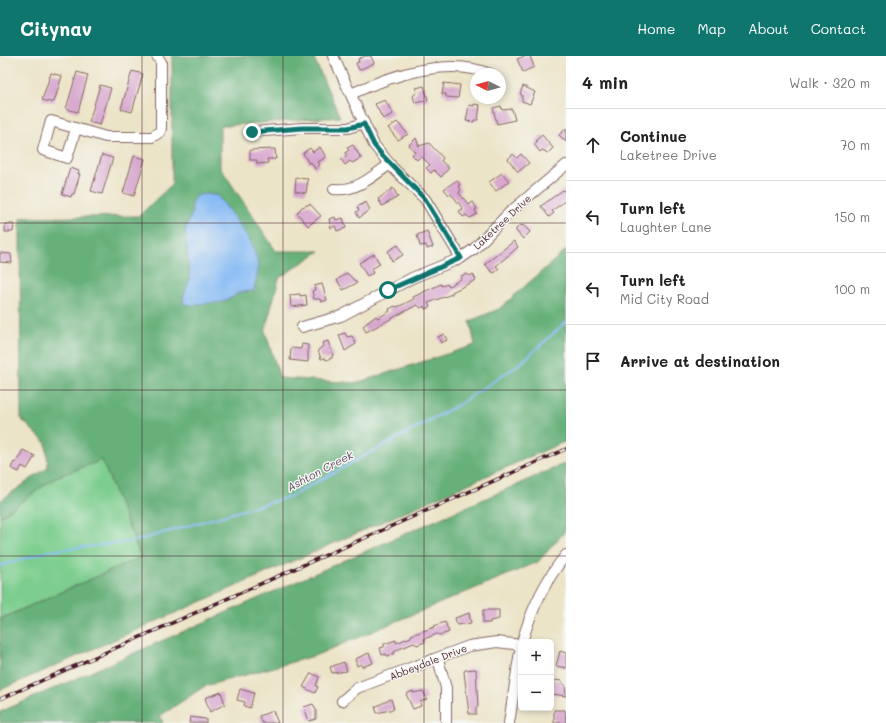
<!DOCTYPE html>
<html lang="en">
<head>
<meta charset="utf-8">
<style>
  body { margin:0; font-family:Mali,sans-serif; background:#f2f2f2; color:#222 }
  .controls { position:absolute; right:12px; bottom:12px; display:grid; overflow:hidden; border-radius:6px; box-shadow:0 2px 6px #0003 }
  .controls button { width:36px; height:36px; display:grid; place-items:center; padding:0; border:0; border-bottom:1px solid #e0e0e0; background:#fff; color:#222; font:20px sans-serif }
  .compass { position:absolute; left:470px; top:12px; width:36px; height:36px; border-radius:50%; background:#fff; box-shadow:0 2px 6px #0003; rotate:276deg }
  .stop { position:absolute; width:12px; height:12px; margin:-9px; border:3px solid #0f766e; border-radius:50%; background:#fff }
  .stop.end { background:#0f766e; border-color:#fff; box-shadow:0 1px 4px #0008 }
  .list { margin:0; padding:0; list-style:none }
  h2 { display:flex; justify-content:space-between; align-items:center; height:52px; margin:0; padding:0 16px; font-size:17px }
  h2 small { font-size:13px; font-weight:400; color:#767676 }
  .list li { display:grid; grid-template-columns:26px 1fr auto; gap:12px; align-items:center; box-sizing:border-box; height:72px; padding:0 16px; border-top:1px solid #e0e0e0 }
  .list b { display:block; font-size:15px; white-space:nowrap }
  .list p { margin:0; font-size:13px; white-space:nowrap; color:#767676 }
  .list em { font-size:13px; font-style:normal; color:#767676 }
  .icon { flex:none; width:22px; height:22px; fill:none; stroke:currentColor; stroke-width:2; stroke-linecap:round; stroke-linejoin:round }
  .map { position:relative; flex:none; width:566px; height:667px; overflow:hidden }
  header { display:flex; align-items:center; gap:24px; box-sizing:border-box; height:56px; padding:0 20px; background:#0f766e; color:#fff }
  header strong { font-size:19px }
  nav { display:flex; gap:22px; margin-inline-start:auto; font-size:14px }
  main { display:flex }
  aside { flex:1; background:#fff }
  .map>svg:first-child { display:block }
</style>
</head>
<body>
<header>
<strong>Citynav</strong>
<nav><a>Home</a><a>Map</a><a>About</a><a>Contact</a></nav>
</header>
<main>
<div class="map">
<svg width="566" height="667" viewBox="0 0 566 667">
  <rect width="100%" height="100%" fill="#f6f6f2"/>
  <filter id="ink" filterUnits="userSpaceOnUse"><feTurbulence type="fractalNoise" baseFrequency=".025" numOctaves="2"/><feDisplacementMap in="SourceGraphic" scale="8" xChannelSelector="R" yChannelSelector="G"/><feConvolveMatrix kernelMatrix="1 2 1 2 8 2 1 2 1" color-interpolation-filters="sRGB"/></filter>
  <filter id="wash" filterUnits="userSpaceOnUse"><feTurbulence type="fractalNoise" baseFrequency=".012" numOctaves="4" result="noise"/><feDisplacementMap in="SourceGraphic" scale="16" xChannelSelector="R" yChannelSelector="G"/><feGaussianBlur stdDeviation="0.9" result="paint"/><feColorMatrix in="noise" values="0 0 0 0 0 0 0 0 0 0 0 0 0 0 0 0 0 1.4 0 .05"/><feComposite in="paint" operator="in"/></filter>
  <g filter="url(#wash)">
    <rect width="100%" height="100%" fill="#ece4c7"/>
    <!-- green -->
    <path fill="#7dcd8e" stroke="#64765c" d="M102 404 141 501 0 563V461L56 421Z"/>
    <!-- forest -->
    <g fill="#66b079" stroke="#586852">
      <path d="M172 0H313L340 61 220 70V111L276 195H320L279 222 265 275 280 322 356 327 475 289 470 265 499 253 566 194V385L0 634V563L141 501 102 404 56 421 0 461V445L48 411 46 387 21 363 20 162 139 160 172 128Z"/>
      <path d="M566 407V474L538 506 314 600 205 630 160 660 163 667H0V656Z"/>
    </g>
    <!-- water -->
    <path fill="#85baf4" stroke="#686c90" d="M208 138 218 140C231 158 257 188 258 210 258 218 255 227 254 235L239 236 233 241 222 246 189 249 183 247 184 239 190 222 185 174 192 157V146L197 139Z"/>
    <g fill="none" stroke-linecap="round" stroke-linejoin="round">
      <!-- stream -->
      <path stroke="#85baf4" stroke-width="2" d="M0 510 49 495 135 485 289 441 458 349 521 307 566 266"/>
    </g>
    <g id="blocks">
      <!-- building -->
      <g fill="#d8a7cf">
        <path d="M365 0H371L374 7 359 14 356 7 359 6 358 3Z"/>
        <path d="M525 0H530L534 11 523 16 517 3Z"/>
        <path d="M132 15 143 18 132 56 121 53Z"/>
        <path d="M77 16 88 19 78 56 66 53Z"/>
        <path d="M51 17 62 20 54 46H50L42 44Z"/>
        <path d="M444 27 460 29 458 42 446 41V38H442Z"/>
        <path d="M100 29 111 32 100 69 89 66Z"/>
        <path d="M424 30 428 44 415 47 413 40 417 36 416 32Z"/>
        <path d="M523 30 535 36 530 48 522 45V39L520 38Z"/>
        <path d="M385 44 393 58 383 63 375 48Z"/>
        <path d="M474 48 480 49 478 64H474V66L466 65 469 49 474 50Z"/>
        <path d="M501 50 502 54 512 53 515 64 497 68 493 52Z"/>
        <path d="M397 66 408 78 398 84 388 72Z"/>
        <path d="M566 72V86L559 79Z"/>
        <path d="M542 79 553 92 548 97 542 94 540 96 534 88 537 86 536 84Z"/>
        <path d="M416 82 419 90 429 87 443 102 441 105 449 112 441 121 434 114 431 117 426 112 430 109 421 100 417 104 412 99 415 96 409 89Z"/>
        <path d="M353 89 361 102 352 107 350 105 345 109 341 103 346 100V96L349 94 347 92Z"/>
        <path d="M320 91 326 101 318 106 320 109 315 113 311 106 309 108 303 97 310 92 313 96Z"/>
        <path d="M275 93 276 103H267L268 107 257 108V104H250V94Z"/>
        <path d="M513 98 517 102 521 98 529 107 518 116 508 103Z"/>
        <path d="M102 99 113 102 102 138 91 135Z"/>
        <path d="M134 100 145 103 134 140 123 137Z"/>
        <path d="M70 112 79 115 78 118H80L74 138H72L71 141 62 138Z"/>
        <path d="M502 117 509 125 496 135 489 126Z"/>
        <path d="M296 122 308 123 306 137 295 135Z"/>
        <path d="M457 124 460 129 458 130 461 133 459 137 469 149 473 146 477 153 475 154 477 158 470 162 466 159 463 161 459 155 463 153 453 140 450 138 449 139 444 133Z"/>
        <path d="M393 132 398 141 382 150 378 143Z"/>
        <path d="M563 134 566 137V144L552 155 554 157 549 161 541 150Z"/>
        <path d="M366 146 370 154 359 162 356 156 359 154 357 151Z"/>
        <path d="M310 148 321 160 308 170 297 157 302 151Z"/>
        <path d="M335 161 336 164 343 162 346 172 337 175 335 170 331 172 329 163Z"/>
        <path d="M5 168H14L13 176H5Z"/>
        <path d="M521 169 522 170 523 169 530 176 523 183 516 175V173Z"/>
        <path d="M427 175 433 191 427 193 426 189 420 190 417 179Z"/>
        <path d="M514 185 518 191 496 210 499 213 494 217 491 215 485 208Z"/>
        <path d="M398 189 403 199 392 205 388 195Z"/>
        <path d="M0 197 11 198 12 207 0 206Z"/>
        <path d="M374 198 380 208 371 213 373 217 367 220 359 207Z"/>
        <path d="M347 217 357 227 343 234 337 224Z"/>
        <path d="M467 218 470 220 473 218 476 224 452 236V238L428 247 430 251 425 253 424 250 421 252 417 249 366 276 363 270 376 260 378 262 390 255 389 253 395 250 396 251 400 250 414 243 413 241 441 228 442 230 448 228 449 230 461 223V220Z"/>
        <path d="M322 228 327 244 321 246 320 243H314L312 235 315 234 314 230Z"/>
        <path d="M300 238V240L306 239 307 249 291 251 290 239Z"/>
        <path d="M345 277 347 281 352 280 356 288 345 295 339 279Z"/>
        <path d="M444 278 447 284 441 287 438 281Z"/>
        <path d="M328 285 333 299 332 300V302L326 304 325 302 321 303 318 294 323 290 322 287Z"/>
        <path d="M302 288 308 289V306L290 304 291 292 301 293Z"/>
        <path d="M23 394 35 400 27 413 22 410 19 416 11 412 14 406 16 407Z"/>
        <path d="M483 554H499V563L490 565V567H483Z"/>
        <path d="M469 557 471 567 457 569 455 562Z"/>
        <path d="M445 566 449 576 441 579 437 578 424 583 425 586 417 589 414 587 399 593 394 596 395 597 387 600 386 598 382 599 380 592 384 591V588L396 584V587L411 581V579L435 571 434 570Z"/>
        <path d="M560 595 566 597V612L556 610Z"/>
        <path d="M369 597 373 607 362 611 361 608 357 610 355 603Z"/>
        <path d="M344 606 347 615 332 617 330 611Z"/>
        <path d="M476 613 478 651H476V658H469L464 616 465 614Z"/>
        <path d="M311 617 319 621 316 630 318 631 315 637 303 631Z"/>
        <path d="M554 624 562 625V627L565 629 566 640 552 638Z"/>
        <path d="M240 633 254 637 250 652 244 650 245 646 237 644Z"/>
        <path d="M413 635V637L423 635 427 643 420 646 421 650 413 653 406 638Z"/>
        <path d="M221 636 225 648 210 656 205 642Z"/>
        <path d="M391 643 394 653 377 657 375 651Z"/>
        <path d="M313 648 316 654V663L309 665 304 651Z"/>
        <path d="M554 654H565L566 667H554Z"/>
        <path d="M273 655 278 667H262L259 660Z"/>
        <path d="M190 661 206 663V667H189Z"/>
      </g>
    </g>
  </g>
  <g filter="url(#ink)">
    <use href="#blocks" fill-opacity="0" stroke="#836462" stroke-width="1"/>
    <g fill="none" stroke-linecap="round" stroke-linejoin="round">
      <!-- minor casing -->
      <g stroke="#836462" stroke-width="12">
        <g id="minor">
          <path d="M333 0 374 89 393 112 425 143 461 202"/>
          <path d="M351 38C389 20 449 0 490 18"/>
          <path d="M76 73 67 102 43 94 51 65 106 81H152L160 76 161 72V6L157 0"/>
          <path d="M252 76 302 72H348L364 67"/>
          <path d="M334 133C356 136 373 120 390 108"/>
          <path d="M302 271 341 260 412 222 461 202 474 193 510 156 566 109"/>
          <path d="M522 586C531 555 545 524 566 499"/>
          <path d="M438 603 446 632V667"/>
          <path d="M342 645 357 632 469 590 497 586 521 589"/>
          <path d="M509 667 521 589"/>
        </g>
      </g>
      <!-- minor -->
      <use href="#minor" stroke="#fff" stroke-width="10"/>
      <!-- rail casing -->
      <g stroke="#4a1f2b" stroke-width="3.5">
        <path id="rail" d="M0 643 566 393"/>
      </g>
      <!-- rail -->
      <use href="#rail" stroke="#f6f6f2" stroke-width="2" stroke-dasharray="6" stroke-linecap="butt"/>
    </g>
  </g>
  <g fill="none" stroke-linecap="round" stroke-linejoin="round" filter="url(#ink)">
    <!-- route -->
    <path stroke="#0f766e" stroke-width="5" d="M252 76 302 72H348L364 68 374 89 382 99 425 143 461 202 388 234"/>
  </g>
  <!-- grid -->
  <path fill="none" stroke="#4a1f2b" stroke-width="1" stroke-opacity="0.55" d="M142 0V667M283 0V667M424 0V667M0 167H566M0 334H566M0 500H566"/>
  <g text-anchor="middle" stroke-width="3" stroke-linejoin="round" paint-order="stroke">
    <!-- street labels -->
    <g font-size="10" fill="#4a1f2b" stroke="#f6f6f2">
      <text transform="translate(502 166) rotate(-43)" y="4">Laketree Drive</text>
      <text transform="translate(428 606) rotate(-21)" y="4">Abbeydale Drive</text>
    </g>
    <!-- water labels -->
    <g font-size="11" font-style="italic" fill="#5c4e67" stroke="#f6f6f2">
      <text transform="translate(320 415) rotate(-28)" y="4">Ashton Creek</text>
    </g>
  </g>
</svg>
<div class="controls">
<button>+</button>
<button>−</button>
</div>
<svg class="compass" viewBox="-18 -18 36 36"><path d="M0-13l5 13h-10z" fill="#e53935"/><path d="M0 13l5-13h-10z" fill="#767676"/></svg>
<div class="stop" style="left:388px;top:234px"></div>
<div class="stop end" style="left:252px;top:76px"></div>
</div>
<aside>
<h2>4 min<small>Walk · 320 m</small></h2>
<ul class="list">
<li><svg class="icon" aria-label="ahead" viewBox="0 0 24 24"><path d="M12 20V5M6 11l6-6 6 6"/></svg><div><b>Continue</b><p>Laketree Drive</p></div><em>70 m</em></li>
<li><svg class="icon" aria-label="left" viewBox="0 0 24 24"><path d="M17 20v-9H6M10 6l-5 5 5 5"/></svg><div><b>Turn left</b><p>Laughter Lane</p></div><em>150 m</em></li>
<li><svg class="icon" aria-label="left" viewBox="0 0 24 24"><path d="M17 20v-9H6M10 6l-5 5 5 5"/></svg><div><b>Turn left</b><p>Mid City Road</p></div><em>100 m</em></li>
<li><svg class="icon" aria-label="arrive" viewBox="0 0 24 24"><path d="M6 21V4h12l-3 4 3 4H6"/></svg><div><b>Arrive at destination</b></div></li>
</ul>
</aside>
</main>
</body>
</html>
